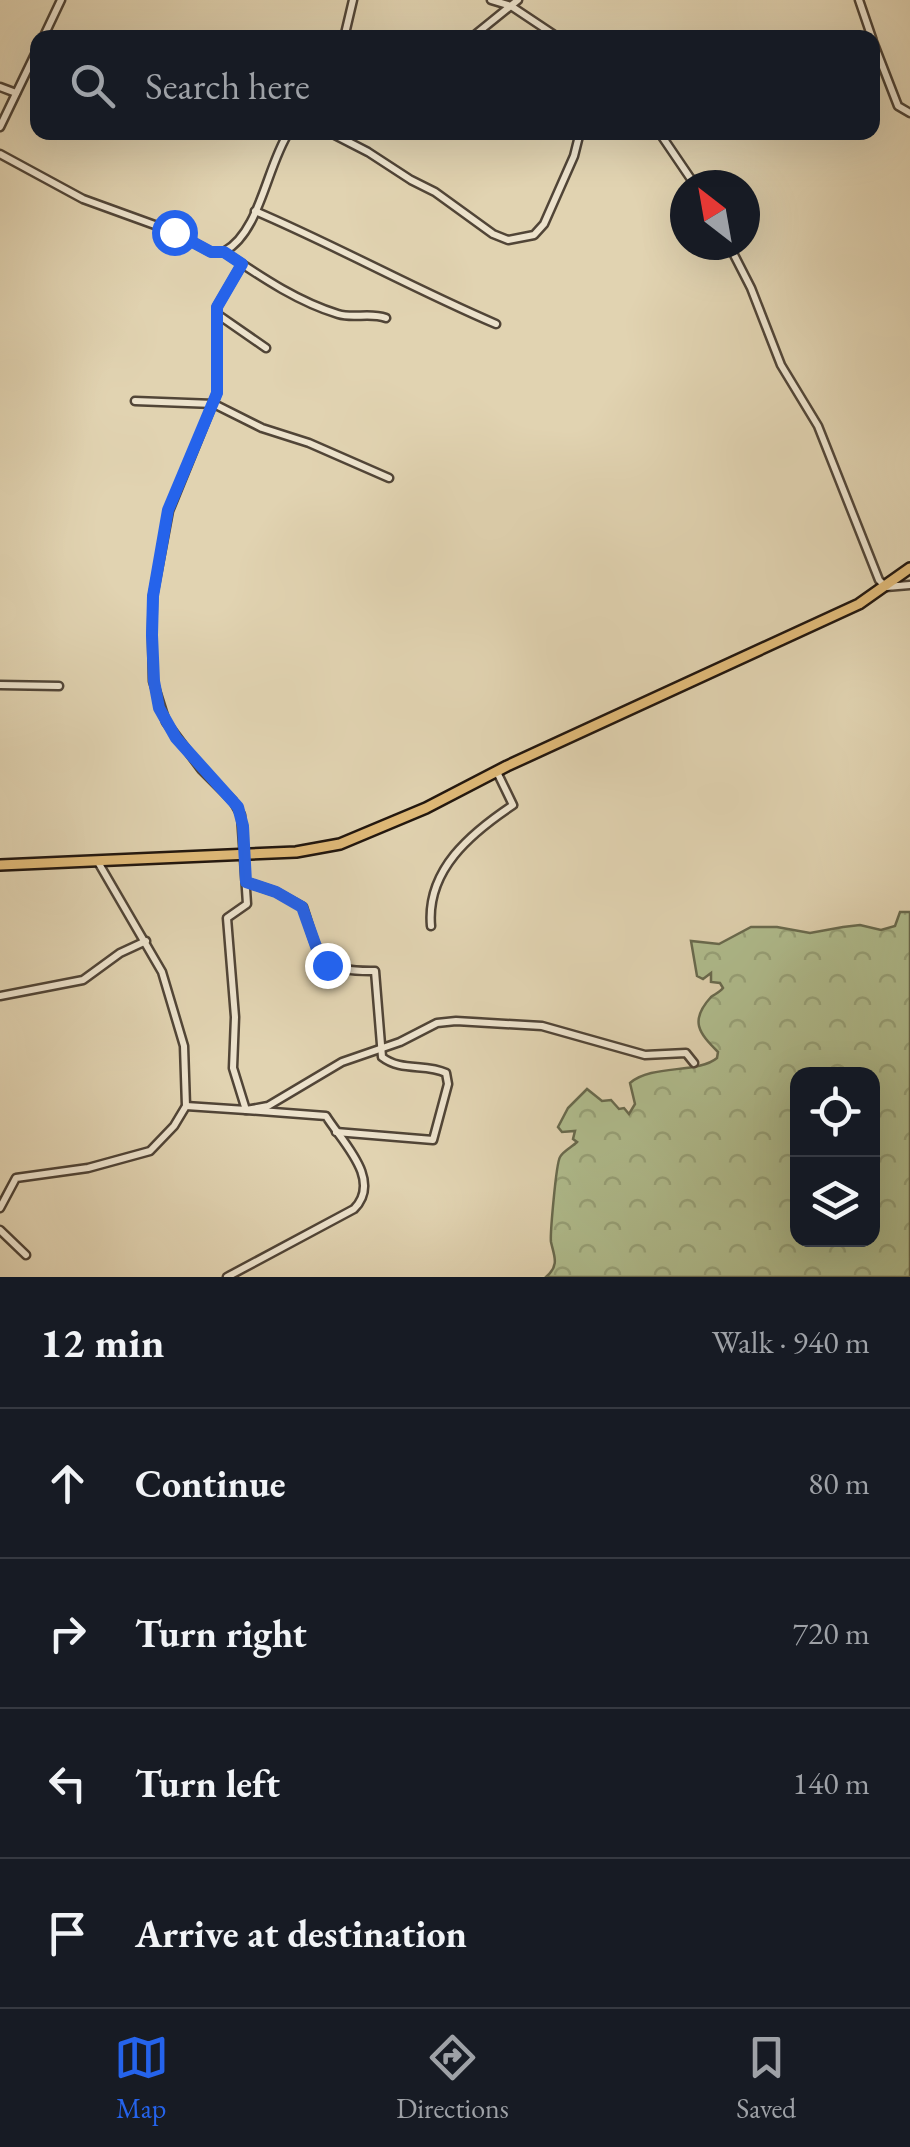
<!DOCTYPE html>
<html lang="en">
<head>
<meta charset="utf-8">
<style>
  body { margin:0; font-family:"EB Garamond",serif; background:#242831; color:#f1f3f6 }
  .controls { position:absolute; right:30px; bottom:30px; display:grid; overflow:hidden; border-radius:20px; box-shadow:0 10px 40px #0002 }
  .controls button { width:90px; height:90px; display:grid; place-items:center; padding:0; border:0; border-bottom:2px solid #363941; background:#171b24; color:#f1f3f6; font:50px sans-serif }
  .compass { position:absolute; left:670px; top:170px; width:90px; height:90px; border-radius:50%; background:#171b24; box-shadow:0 10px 40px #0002; rotate:329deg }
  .stop { position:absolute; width:30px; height:30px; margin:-22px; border:8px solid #2563eb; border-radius:50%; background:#fff }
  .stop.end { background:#2563eb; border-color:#fff; box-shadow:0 2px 10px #0008 }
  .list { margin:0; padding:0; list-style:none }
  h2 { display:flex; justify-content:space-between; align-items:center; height:130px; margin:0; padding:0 40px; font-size:42px }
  h2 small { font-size:32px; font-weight:400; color:#9ea1a6 }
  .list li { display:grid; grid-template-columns:65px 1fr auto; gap:30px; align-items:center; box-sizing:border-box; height:150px; padding:0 40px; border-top:2px solid #363941 }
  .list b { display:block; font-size:38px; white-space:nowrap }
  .list em { font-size:32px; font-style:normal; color:#9ea1a6 }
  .icon { flex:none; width:55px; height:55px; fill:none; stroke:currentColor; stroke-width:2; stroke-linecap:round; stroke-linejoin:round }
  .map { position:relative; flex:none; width:910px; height:1277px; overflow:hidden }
  .search { position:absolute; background:#171b24; box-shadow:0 10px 40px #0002; left:30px; right:30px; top:30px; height:110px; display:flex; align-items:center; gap:25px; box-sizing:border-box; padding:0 35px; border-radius:20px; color:#9ea1a6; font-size:38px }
  .sheet { height:730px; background:#171b24 }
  nav { display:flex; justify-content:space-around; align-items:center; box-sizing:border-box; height:140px; border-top:2px solid #363941; background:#171b24; font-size:28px; color:#9ea1a6 }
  nav a { display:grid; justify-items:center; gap:5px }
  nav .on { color:#2563eb }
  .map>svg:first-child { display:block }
</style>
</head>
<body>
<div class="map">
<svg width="910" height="1277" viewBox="0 0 910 1277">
  <defs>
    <pattern id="forest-crowns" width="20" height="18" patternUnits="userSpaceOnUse" patternTransform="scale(2.5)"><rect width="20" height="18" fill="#b0bd8e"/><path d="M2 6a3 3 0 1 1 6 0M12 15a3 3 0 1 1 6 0" fill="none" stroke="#97a279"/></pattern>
  </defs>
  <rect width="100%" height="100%" fill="#e1d3b1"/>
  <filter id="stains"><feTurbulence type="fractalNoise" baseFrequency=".002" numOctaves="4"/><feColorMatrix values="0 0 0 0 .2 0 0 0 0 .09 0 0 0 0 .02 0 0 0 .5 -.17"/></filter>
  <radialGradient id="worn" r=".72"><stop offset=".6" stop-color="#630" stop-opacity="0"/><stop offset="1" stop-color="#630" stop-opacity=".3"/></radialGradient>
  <!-- forest -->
  <path fill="url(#forest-crowns)" stroke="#686a4e" stroke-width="2.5" fill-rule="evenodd" d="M900 912H910V1277H546C560 1265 554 1256 551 1242 550 1235 556 1164 560 1157 563 1151 572 1147 577 1142L573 1139 575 1131 562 1132 558 1127 568 1108 587 1089 602 1101 611 1100 619 1109 624 1108 629 1114 635 1104 630 1083C652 1064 698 1074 717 1058L718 1052C699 1033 689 1021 711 997 715 994 720 992 723 988L720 983 711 982V973L703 979 697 976 691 941 719 944 751 927H777L810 933 843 927 860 925 881 930 895 926ZM798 1074H872V1240H798Z"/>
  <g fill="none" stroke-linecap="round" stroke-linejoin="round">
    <!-- minor casing -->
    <g stroke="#514537" stroke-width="11">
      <g id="minor">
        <path d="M491 0 511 6 559 38"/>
        <path d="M859 0 872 38"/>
        <path d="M43 38 61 0"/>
        <path d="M344 38 353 0"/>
        <path d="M471 38 518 0"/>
        <path d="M872 39 898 106 910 113"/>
        <path d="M0 87 16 93"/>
        <path d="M0 127 38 48"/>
        <path d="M659 132 695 185"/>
        <path d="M331 133 368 152 411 180 435 192 493 234 508 240 534 235 544 224 574 156 580 132"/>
        <path d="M0 154 83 199 174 232 211 252H224C260 276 296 301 338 314 354 319 369 312 386 318"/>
        <path d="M255 211C337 246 414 289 496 324"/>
        <path d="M729 245 751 288 781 365 818 426 879 580 886 587 910 585"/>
        <path d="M225 251C260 232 267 165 289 132"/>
        <path d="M217 314 266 348"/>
        <path d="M135 401 214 404 262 428 309 443 389 478"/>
        <path d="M0 685 59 686"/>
        <path d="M246 882 276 892 303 907C319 956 317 972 375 971L382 1057C401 1072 426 1063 446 1073L448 1084 433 1140 336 1132"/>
        <path d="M431 926C426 870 471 833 513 805L497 772"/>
        <path d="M0 996 83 980 120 953 146 941"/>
        <path d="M186 1106 246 1110 268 1106 342 1062 400 1042 437 1023 456 1021 542 1026 645 1055 686 1053 694 1063"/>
        <path d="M0 1208 16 1178 88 1168 150 1151 174 1126 186 1106 184 1046 162 972 98 862"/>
        <path d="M0 1230 26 1255"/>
        <path d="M227 1277 354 1209C383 1180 342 1142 326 1116L246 1110 233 1068 235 1017 227 918 247 904 241 815 233 801 201 769 166 722 153 681 152 635 153 596 169 511 217 393V307L242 264"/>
      </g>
    </g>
    <!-- major casing -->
    <g stroke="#21160e" stroke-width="14">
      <path id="major" d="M0 865 296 852 340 844 426 808 507 766 859 604 910 568"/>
    </g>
    <!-- minor -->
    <use href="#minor" stroke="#ece2cc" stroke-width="6"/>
    <!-- major -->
    <use href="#major" stroke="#e0ba78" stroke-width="9"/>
  </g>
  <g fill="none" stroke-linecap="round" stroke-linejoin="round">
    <!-- route -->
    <path stroke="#2563eb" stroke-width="12" d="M174 232 211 252H224L242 264 217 307V393L168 510 153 596 152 635 154 681 159 708 176 738 238 807 243 826 246 882 276 892 302 907 318 952 327 965"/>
  </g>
  <rect width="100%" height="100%" filter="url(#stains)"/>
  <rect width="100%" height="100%" fill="url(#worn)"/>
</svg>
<div class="controls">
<button><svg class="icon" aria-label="locate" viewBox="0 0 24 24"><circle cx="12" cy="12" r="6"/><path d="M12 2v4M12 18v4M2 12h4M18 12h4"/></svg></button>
<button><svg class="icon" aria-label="layers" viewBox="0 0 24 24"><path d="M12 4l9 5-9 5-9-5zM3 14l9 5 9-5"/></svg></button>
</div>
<svg class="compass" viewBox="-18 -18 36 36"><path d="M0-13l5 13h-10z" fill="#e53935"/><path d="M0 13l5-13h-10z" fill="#9ea1a6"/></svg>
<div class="stop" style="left:174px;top:232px"></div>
<div class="stop end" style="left:327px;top:965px"></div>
<div class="search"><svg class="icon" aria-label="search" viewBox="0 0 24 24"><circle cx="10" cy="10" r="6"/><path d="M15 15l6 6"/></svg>Search here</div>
</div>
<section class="sheet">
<h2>12 min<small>Walk · 940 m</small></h2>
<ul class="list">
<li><svg class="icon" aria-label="ahead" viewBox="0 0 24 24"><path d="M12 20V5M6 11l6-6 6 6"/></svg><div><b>Continue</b></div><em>80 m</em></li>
<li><svg class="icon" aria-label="right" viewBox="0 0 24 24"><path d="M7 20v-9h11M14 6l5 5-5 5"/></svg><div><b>Turn right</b></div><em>720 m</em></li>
<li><svg class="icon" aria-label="left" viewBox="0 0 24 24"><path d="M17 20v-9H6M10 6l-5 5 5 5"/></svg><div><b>Turn left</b></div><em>140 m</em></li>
<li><svg class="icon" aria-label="arrive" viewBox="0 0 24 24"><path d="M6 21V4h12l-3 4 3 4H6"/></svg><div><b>Arrive at destination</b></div></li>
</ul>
</section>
<nav>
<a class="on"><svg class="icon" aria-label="map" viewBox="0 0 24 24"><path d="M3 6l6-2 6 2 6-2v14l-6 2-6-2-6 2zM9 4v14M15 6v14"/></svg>Map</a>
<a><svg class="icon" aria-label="directions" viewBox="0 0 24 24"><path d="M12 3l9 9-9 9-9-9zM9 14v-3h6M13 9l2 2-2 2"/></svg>Directions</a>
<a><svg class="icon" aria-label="saved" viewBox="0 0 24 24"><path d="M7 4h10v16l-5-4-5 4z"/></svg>Saved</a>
</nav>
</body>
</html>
